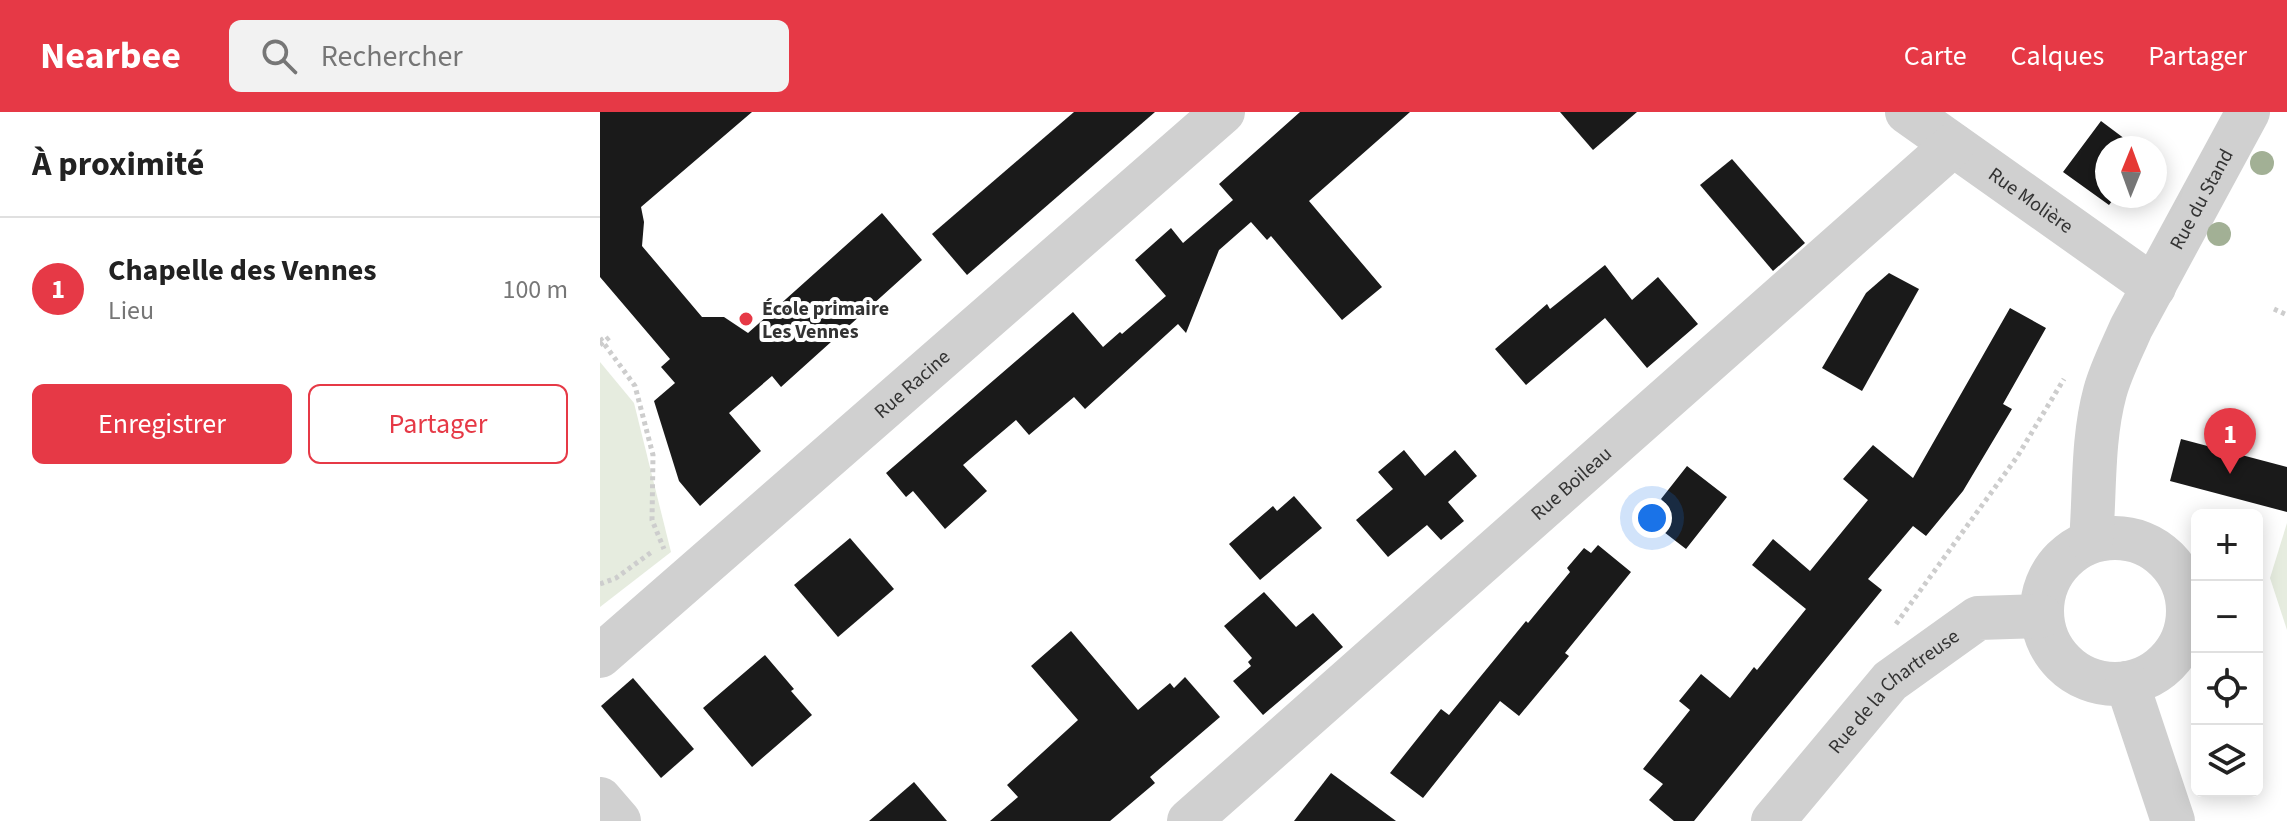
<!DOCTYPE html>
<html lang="fr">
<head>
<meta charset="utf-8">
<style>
  body { margin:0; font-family:"Source Sans 3",sans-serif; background:#f2f2f2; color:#222 }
  .controls { position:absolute; right:24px; bottom:24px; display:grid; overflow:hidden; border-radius:12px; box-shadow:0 4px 20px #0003 }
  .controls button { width:72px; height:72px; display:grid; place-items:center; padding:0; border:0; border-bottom:2px solid #e0e0e0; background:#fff; color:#222; font:40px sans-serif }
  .compass { position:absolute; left:1495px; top:24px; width:72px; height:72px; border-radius:50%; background:#fff; box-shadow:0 4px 20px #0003; rotate:1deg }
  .you { position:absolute; left:1052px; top:406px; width:28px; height:28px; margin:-20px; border:6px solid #fff; border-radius:50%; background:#1a73e8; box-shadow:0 0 0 12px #1a73e833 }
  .badge { display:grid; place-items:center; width:52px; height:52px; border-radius:50%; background:#e63946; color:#fff; font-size:26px; font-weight:700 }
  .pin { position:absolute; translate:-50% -66px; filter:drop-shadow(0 2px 4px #0008) }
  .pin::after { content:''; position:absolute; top:42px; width:28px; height:24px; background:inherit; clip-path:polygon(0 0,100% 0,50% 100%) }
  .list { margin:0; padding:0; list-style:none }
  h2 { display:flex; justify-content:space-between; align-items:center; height:104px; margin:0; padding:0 32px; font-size:34px }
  h2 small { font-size:26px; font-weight:400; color:#767676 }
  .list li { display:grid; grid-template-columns:52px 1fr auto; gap:24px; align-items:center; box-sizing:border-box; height:144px; padding:0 32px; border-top:2px solid #e0e0e0 }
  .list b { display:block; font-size:30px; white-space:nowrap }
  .list p { margin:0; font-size:26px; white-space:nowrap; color:#767676 }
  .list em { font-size:26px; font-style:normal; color:#767676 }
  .actions { display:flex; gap:16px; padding:24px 32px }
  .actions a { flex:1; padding:18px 0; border:2px solid #e63946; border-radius:12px; text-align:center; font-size:28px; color:#e63946 }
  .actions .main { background:#e63946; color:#fff }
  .icon { flex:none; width:44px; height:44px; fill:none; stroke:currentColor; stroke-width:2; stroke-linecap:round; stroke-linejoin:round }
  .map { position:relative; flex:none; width:1687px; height:709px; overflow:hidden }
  header { display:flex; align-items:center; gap:48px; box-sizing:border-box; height:112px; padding:0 40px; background:#e63946; color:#fff }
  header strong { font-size:38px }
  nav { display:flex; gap:44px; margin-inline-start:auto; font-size:28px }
  .search { width:560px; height:72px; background:#f2f2f2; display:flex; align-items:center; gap:20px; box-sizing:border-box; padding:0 28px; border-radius:12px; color:#767676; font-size:30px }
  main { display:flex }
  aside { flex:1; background:#fff }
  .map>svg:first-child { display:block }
</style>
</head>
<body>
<header>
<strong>Nearbee</strong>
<div class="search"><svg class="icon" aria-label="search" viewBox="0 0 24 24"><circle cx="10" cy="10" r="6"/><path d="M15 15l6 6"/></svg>Rechercher</div>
<nav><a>Carte</a><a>Calques</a><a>Partager</a></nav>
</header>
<main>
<aside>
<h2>À proximité<small></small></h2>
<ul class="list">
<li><span class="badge">1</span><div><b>Chapelle des Vennes</b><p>Lieu</p></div><em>100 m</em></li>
</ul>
<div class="actions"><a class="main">Enregistrer</a><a>Partager</a></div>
</aside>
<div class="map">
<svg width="1687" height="709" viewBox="0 0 1687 709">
  <rect width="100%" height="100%" fill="#fff"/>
  <!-- green -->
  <g fill="#e6ecdf">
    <path d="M0 250 34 291 71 440 0 495Z"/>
    <path d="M1687 411V518L1670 466Z"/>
  </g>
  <!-- building -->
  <g fill="#1a1a1a">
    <path d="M0 0H152L41 95 44 110 42 134 102 205H124L148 221 282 101 322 148 181 275 172 264 129 301 161 339 100 394 79 369 54 289 75 271 61 255 70 247 0 165Z"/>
    <path d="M474 0H555L367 163 332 122Z"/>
    <path d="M700 0H810L709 89 782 175 742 208 671 124 667 128 651 110 602 153 619 138 586 221 578 212 485 297 474 285 429 323 416 308 363 353 387 379 345 417 313 379 306 385 286 361 473 200 503 235 520 220 522 222 566 184 535 148 571 116 583 131 633 88 619 72Z"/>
    <path d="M960 0H1037L993 38Z"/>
    <path d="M1501 9 1537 36H1507V84H1516L1509 93 1463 60Z"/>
    <path d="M1132 47 1205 131 1173 159 1100 73Z"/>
    <path d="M1005 153 1032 188 1058 165 1098 212 1047 256 1005 206 926 273 895 237 947 192 950 197Z"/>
    <path d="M1289 161 1319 177 1262 279 1222 256 1266 181Z"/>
    <path d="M1410 196 1446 216 1403 292 1412 297 1363 379 1326 424 1313 414 1268 467 1282 478 1094 709H1074L1049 688 1063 672 1043 657 1090 598 1079 589 1101 562 1130 586 1154 555 1157 558 1206 497 1152 453 1173 427 1210 459 1268 388 1243 367 1273 333 1313 366Z"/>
    <path d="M1581 327 1687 355V400L1570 369Z"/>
    <path d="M804 338 825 364 855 338 877 364 848 390 864 409 841 428 827 413 788 445 756 408 793 377 778 360Z"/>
    <path d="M1087 354 1127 385 1086 437 1051 410 1066 392 1061 387Z"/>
    <path d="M694 384 722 416 660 468 629 432 673 394 677 399Z"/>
    <path d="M250 426 294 477 238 525 194 473Z"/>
    <path d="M998 433 1031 460 965 541 969 544 919 604 900 589 823 686 790 661 841 597 849 603 926 509 928 511 970 460 967 456 984 436 991 441Z"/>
    <path d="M664 480 696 515 713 501 743 535 663 603 633 569 651 554 648 550 652 546 624 514Z"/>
    <path d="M471 519 538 598 570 571 574 576 585 565 620 605 550 665 555 671 510 709H390L418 685 407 673 478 608 431 554Z"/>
    <path d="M165 543 194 577 191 579 212 603 152 655 103 596Z"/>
    <path d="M33 566 94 637 61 666 1 594Z"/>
    <path d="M731 661 796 709H694Z"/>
    <path d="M314 670 347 709H269Z"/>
  </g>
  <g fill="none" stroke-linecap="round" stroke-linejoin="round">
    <!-- path -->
    <g stroke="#cdcdcd" stroke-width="5" stroke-dasharray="4 4" stroke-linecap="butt">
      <path d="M1674 197 1687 203"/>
      <path d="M0 226 35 274 53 343 52 408 64 437"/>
      <path d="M0 233 12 223"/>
      <path d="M0 472 16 466 53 439"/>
      <path d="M1296 512 1417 345 1464 267"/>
    </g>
    <!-- minor -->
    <g stroke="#d0d0d0" stroke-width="44">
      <path id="s1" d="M1307 0 1554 175"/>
      <circle cx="1515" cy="499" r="73"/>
      <path id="s2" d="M1491 429C1495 380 1492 328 1505 280 1511 258 1522 237 1531 216L1648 0"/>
      <path id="s3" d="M0 544 623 0"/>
      <path d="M1527 571 1573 709"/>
      <path d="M0 687 19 709"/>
      <path id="s4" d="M589 709 1353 33"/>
      <path id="s5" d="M1173 709 1290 569 1378 506 1441 504"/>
    </g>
  </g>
  <!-- trees -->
  <g fill="#a2b095">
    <circle cx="1662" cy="51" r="12"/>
    <circle cx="1619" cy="122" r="12"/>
  </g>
  <!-- markers -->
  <circle fill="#e63946" stroke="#fff" stroke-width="3" cx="146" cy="207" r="8"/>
  <g text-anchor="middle" stroke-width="8" stroke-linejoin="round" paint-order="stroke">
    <!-- street labels -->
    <g font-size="20" fill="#333" stroke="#fff">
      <text dy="7" stroke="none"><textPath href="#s1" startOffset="152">Rue Molière</textPath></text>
      <text dy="7" stroke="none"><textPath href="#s2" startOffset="366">Rue du Stand</textPath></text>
      <text dy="7" stroke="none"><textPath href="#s3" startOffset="414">Rue Racine</textPath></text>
      <text dy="7" stroke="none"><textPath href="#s4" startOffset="510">Rue Boileau</textPath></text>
      <text dy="7" stroke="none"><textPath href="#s5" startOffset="178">Rue de la Chartreuse</textPath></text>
    </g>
    <!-- poi labels -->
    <g font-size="20" font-weight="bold" fill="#333" stroke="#fff" text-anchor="start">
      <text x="162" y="203">École primaire<tspan x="162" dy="23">Les Vennes</tspan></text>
    </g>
  </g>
</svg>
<div class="controls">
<button>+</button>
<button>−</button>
<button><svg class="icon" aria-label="locate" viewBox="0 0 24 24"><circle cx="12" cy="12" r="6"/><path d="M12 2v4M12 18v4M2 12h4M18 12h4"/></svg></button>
<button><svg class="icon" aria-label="layers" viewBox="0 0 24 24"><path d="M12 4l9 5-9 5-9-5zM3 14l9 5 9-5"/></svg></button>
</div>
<svg class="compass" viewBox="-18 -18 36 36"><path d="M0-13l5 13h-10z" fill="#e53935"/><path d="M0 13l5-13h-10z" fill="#767676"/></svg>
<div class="you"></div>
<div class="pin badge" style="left:1630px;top:362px">1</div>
</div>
</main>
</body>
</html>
